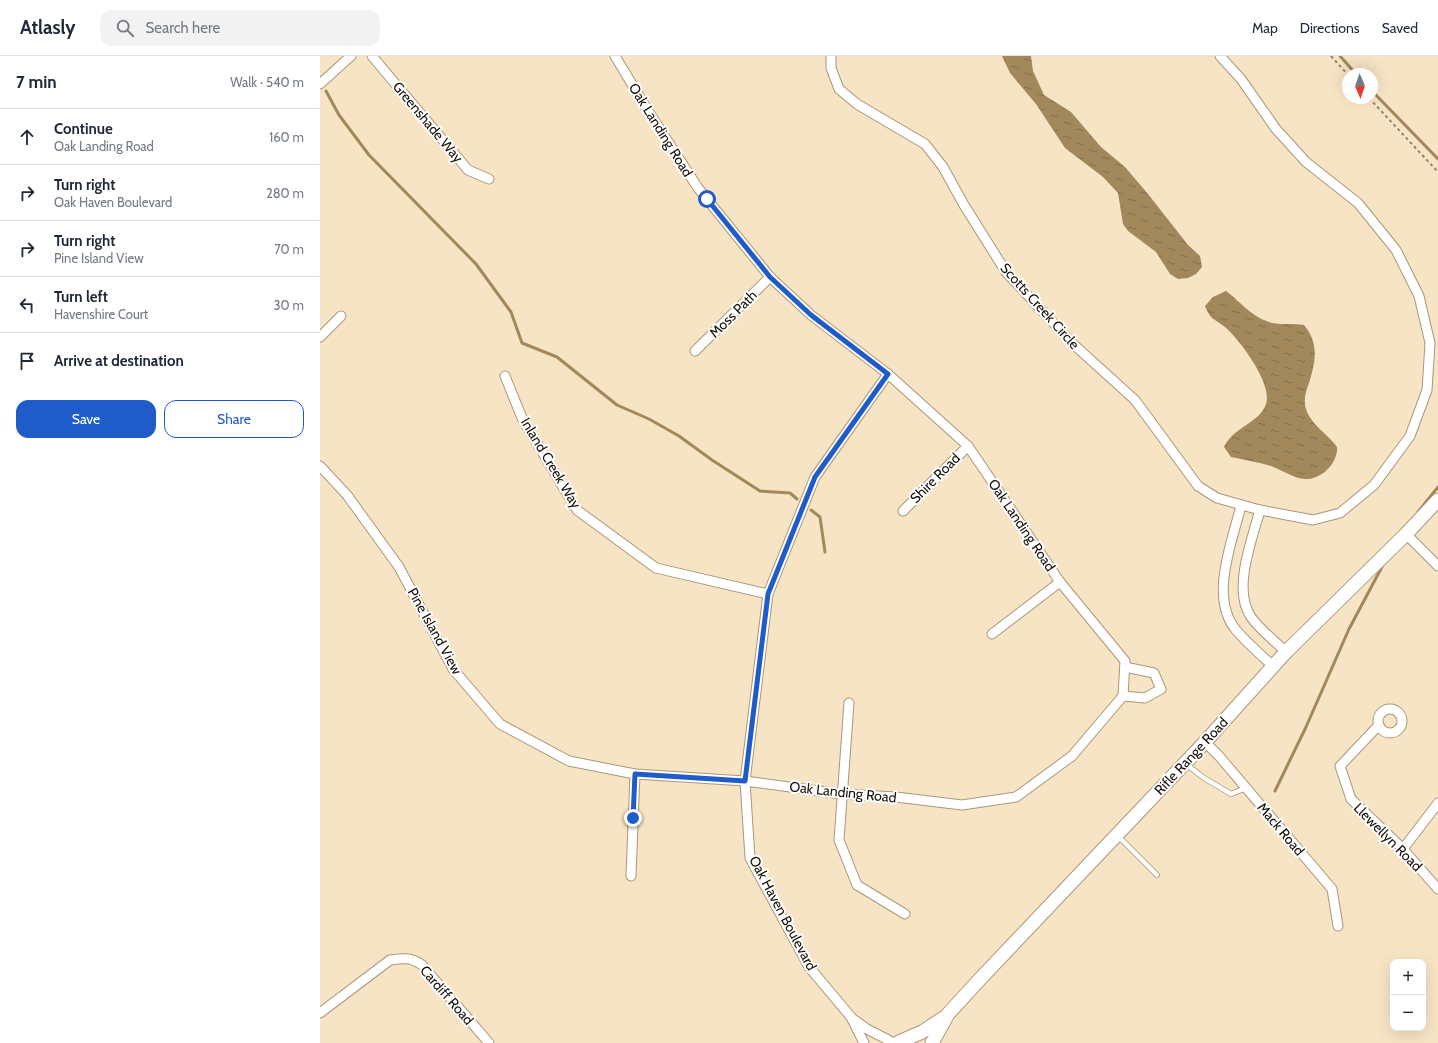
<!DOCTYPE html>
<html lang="en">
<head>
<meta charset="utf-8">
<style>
  body { margin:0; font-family:Cabin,sans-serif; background:#f2f2f3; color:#1f2937 }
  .controls { position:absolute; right:12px; bottom:12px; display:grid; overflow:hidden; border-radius:8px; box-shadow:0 4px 16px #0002 }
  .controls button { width:36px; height:36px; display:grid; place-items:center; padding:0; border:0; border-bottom:1px solid #e0e1e3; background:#fff; color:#1f2937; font:20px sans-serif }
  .compass { position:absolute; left:1022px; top:12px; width:36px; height:36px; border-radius:50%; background:#fff; box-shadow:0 4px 16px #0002; rotate:178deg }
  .stop { position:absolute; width:12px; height:12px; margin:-9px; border:3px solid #205cc9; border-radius:50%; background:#fff }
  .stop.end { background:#205cc9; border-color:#fff; box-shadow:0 1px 4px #0008 }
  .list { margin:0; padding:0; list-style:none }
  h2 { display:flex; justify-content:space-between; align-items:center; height:52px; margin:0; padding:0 16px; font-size:17px }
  h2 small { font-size:13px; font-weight:400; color:#747a83 }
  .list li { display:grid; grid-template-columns:26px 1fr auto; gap:12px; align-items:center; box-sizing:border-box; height:56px; padding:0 16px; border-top:1px solid #e0e1e3 }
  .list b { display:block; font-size:15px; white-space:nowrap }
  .list p { margin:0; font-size:13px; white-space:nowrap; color:#747a83 }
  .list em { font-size:13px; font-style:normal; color:#747a83 }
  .actions { display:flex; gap:8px; padding:12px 16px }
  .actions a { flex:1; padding:9px 0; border:1px solid #205cc9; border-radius:12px; text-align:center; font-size:14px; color:#205cc9 }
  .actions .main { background:#205cc9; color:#fff }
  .icon { flex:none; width:22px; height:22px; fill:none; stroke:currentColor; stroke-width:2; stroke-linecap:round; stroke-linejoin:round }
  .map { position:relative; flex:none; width:1118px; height:987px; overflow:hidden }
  header { display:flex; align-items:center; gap:24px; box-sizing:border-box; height:56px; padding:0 20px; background:#fff; border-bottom:1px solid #e0e1e3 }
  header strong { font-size:19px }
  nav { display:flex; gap:22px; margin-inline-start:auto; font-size:14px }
  .search { width:280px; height:36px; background:#f2f2f3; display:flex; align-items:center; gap:10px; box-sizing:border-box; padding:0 14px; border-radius:12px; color:#747a83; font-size:15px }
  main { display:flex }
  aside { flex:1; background:#fff }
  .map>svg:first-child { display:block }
</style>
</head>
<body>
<header>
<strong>Atlasly</strong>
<div class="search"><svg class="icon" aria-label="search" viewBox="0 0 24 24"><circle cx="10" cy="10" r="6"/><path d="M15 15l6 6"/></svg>Search here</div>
<nav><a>Map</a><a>Directions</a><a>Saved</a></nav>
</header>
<main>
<aside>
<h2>7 min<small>Walk · 540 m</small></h2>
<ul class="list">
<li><svg class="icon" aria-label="ahead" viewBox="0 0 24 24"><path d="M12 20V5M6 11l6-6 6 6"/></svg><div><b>Continue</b><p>Oak Landing Road</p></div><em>160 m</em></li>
<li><svg class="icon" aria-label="right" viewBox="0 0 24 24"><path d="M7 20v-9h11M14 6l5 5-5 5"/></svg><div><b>Turn right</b><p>Oak Haven Boulevard</p></div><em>280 m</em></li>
<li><svg class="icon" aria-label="right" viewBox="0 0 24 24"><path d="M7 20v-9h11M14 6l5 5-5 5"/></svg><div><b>Turn right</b><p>Pine Island View</p></div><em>70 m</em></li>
<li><svg class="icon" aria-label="left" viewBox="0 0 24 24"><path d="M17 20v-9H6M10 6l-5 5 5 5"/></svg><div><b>Turn left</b><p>Havenshire Court</p></div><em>30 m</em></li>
<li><svg class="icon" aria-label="arrive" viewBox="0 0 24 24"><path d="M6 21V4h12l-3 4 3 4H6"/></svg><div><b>Arrive at destination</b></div></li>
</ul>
<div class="actions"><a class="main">Save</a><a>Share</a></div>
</aside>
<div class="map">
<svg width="1118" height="987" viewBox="0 0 1118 987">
  <defs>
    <pattern id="water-ripples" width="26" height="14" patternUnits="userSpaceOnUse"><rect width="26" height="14" fill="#a2885b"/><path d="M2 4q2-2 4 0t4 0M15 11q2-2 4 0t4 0" fill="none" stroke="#836e49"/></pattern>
  </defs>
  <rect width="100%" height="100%" fill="#f6e4c4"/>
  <!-- water -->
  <g fill="url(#water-ripples)">
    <path d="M682 0H711L713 15 724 39 751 56 781 91 805 111 828 138 868 189 880 200 882 211 876 218 868 222 858 223 850 218 836 196 808 175 803 168 798 137 783 121 745 92 716 48 690 17Z"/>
    <path d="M906 235C922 247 932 262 953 267 962 269 974 267 984 269 999 287 996 305 989 327 986 335 983 344 986 353 991 369 1008 378 1017 391 1018 407 1002 423 986 423 977 424 960 413 951 410 938 406 924 404 911 401L904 391C914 370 939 368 946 348 953 328 920 284 905 271 894 262 891 265 885 250L893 241Z"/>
  </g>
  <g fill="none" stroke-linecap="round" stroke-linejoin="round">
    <!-- stream -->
    <g stroke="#a2885b" stroke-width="3">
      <path d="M1020 0 1036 18"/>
      <path d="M6 35 19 59 49 99 156 208 191 256 202 287 237 301 297 349 329 363 359 380 392 404 440 435 470 437 477 443"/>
      <path d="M1052 35 1118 103"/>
      <path d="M491 454 500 461 505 496"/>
      <path d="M1098 456 1118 431"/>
      <path d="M955 735 986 671 1029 573 1064 507"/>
    </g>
    <!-- lane casing -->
    <g stroke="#a9977a" stroke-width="6">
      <g id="lane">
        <path d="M866 708 884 722 911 738 926 732"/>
        <path d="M798 780 837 819"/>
      </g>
    </g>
    <!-- street casing -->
    <g stroke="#a9977a" stroke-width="11">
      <g id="street">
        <path d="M52 0 148 114 169 123"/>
        <path d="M511 0V12L519 33 537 48 605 88 623 111 644 149 686 216 752 287 815 344 878 430 897 442 940 454 993 464 1020 457 1054 429 1090 380 1107 334 1110 287 1099 240 1076 194 1038 147 986 106 956 73 921 23 900 0"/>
        <path d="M0 28 31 0"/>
        <path d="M0 281 21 260"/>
        <path d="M375 295 450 221"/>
        <path d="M185 320 202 362 257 454 336 512 448 538"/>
        <path d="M0 410 27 439 79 511 133 613 180 668 249 705 315 718 425 725 521 738 576 741 642 749 696 741 752 700 803 640 805 605 740 526 648 390 568 318 491 259 450 221 378 132 328 55 295 0"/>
        <path d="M921 450C912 486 889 542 916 574 927 587 941 599 954 611"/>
        <path d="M940 454C932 484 912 534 931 561 940 574 955 585 966 596"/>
        <path d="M583 455 648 390"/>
        <path d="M1086 478 1118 510"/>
        <path d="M672 578 740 526"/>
        <path d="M803 640 825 642 841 633 834 617 805 611"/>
        <path d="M529 647 519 784 537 829 585 858"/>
        <circle cx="1070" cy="665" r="12"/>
        <path d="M1059 669 1020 710 1031 743 1083 793 1118 833"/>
        <path d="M885 686 899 700 1012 833 1018 870"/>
        <path d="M1083 793 1118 747"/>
        <path d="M311 820 315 718"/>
        <path d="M0 957 70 904C83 902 91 901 102 909L169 987"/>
        <path d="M533 963 547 973 574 987"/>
        <path d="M544 987 531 961 489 911 430 802 425 725 448 538 495 421 568 318"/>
      </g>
    </g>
    <!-- secondary casing -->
    <g stroke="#a9977a" stroke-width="15">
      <g id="secondary">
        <path d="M579 986 602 976 625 961"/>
        <path d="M612 987 628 958 661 922 885 686 966 596 1086 478 1118 444"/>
      </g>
    </g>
    <!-- path -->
    <g stroke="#91846e" stroke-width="2" stroke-dasharray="3 3" stroke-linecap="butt">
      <path d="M1011 0 1028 19"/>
      <path d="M1049 42 1118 116"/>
    </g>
    <!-- lane -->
    <use href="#lane" stroke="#fff" stroke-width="4.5"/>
    <!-- street -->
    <use href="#street" stroke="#fff" stroke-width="9"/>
    <!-- secondary -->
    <use href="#secondary" stroke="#fff" stroke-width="13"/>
  </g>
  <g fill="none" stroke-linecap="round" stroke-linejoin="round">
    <!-- route -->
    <path stroke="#205cc9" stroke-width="5" d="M313 762 315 718 425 725 448 538 495 421 568 318 491 259 450 221 387 143"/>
  </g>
  <g text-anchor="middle" stroke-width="4" stroke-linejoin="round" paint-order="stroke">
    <!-- street labels -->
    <g font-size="14" fill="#161006" stroke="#fff">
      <text transform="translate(108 66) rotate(50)" y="5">Greenshade Way</text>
      <text transform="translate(341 74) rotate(58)" y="5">Oak Landing Road</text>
      <text transform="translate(720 250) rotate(48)" y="5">Scotts Creek Circle</text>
      <text transform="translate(413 258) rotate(-45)" y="5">Moss Path</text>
      <text transform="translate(231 407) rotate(59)" y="5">Inland Creek Way</text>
      <text transform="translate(615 422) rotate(-45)" y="5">Shire Road</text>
      <text transform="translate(702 469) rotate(56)" y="5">Oak Landing Road</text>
      <text transform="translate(115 575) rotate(61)" y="5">Pine Island View</text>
      <text transform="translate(871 700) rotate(-47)" y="5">Rifle Range Road</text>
      <text transform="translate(523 736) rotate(6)" y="5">Oak Landing Road</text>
      <text transform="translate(961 773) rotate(50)" y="5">Mack Road</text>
      <text transform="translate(1068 781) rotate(45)" y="5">Llewellyn Road</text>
      <text transform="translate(463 857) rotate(62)" y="5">Oak Haven Boulevard</text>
      <text transform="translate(127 939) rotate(49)" y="5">Cardiff Road</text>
    </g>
  </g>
</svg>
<div class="controls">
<button>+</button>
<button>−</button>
</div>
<svg class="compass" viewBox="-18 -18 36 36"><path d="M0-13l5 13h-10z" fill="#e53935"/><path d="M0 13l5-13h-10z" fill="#747a83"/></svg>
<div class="stop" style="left:387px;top:143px"></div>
<div class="stop end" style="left:313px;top:762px"></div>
</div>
</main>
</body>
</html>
